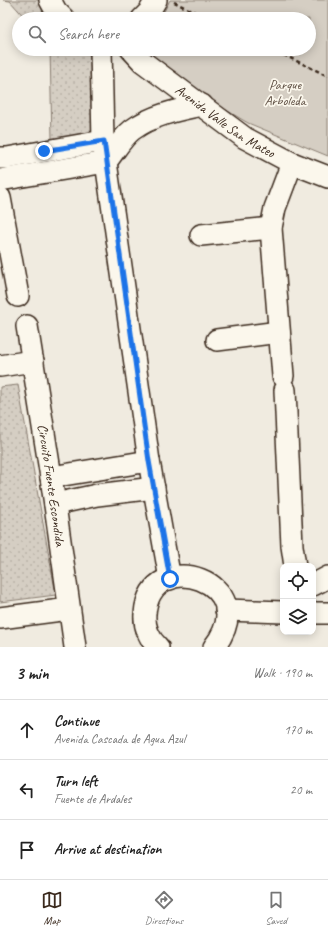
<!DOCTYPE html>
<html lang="en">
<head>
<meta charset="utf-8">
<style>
  body { margin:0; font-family:Caveat,sans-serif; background:#f6f6f6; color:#222 }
  .controls { position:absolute; right:12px; bottom:12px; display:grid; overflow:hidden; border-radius:8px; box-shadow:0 2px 10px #0003 }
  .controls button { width:36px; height:36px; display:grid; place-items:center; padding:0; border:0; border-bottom:1px solid #e0e0e0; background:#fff; color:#222; font:20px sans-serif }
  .stop { position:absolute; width:12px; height:12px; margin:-9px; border:3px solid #1a73e8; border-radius:50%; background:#fff }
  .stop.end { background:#1a73e8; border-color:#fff; box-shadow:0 1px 4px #0008 }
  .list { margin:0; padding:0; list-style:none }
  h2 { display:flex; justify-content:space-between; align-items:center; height:52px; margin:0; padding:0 16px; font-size:17px }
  h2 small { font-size:13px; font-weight:400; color:#767676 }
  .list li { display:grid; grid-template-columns:26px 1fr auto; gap:12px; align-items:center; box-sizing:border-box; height:60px; padding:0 16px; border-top:1px solid #e0e0e0 }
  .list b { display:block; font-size:15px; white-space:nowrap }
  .list p { margin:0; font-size:13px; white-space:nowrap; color:#767676 }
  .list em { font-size:13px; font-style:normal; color:#767676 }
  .icon { flex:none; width:22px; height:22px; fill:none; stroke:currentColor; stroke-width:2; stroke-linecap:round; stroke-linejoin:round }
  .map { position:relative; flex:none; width:328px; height:647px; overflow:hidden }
  .search { position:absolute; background:#fff; box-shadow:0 2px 10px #0003; left:12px; right:12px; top:12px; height:44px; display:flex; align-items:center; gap:10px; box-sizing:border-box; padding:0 14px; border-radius:22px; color:#767676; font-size:15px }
  .sheet { height:232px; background:#fff }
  nav { display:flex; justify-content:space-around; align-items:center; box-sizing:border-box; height:56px; border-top:1px solid #e0e0e0; background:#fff; font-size:11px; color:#767676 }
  nav a { display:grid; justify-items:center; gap:2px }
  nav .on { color:#3b2a1e }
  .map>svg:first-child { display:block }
</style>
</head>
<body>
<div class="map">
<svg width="328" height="647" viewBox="0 0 328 647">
  <defs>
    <pattern id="grass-dots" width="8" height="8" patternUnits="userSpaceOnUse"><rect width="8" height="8" fill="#d5cec3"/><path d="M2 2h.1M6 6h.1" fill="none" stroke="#b8b1a7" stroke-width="1.8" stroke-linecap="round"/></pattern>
  </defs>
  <rect width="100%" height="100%" fill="#f0ebe0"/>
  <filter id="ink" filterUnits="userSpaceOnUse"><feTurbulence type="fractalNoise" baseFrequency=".025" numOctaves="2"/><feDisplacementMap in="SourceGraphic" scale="8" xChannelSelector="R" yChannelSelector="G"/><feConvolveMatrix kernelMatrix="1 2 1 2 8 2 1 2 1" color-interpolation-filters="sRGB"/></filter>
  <g filter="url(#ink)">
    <!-- grass -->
    <g fill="url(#grass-dots)" stroke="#887c70">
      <path d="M3 0H39L54 19H26L10 1Z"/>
      <path d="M50 49H83L90 56 98 132 52 140Z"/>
      <path d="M18 385 56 595 0 602V387Z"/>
    </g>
    <!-- green -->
    <path fill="#d5cec3" stroke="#887c70" d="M170 0H328V156L248 123 211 101 144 50 309 49V19H160Z"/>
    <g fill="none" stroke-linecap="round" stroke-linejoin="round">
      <!-- street casing -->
      <g stroke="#3b2a1e" stroke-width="24">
        <g id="street">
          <path d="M50 0 56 11 64 19"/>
          <path d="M142 19 149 12 156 0"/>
          <path d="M101 49 103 141 106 162 149 461 170 579"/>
          <path id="s1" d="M131 49 143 62 245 138 292 163 328 177"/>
          <path d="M0 158H7L103 141"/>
          <path d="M0 180 106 162C114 152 122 138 132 130 152 115 178 110 202 105"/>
          <path d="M0 198 18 296"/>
          <path d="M201 235 271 228"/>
          <path id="s2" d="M27 326 51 477 75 647"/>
          <path d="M217 340 279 332"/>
          <path d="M0 366 33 361"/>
          <path d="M283 376 271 228 275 208 292 163"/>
          <path d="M285 390 292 546 295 566"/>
          <path d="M51 477 149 461"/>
          <path d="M55 504 97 495 154 488"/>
          <path d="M313 585 328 577"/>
          <path d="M226 610 283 612"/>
          <path d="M313 613H328"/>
          <path d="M0 618 69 609"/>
          <path d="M158 647C149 639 144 626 145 614 150 543 265 582 214 647"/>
        </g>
      </g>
      <!-- path -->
      <g stroke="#3b2a1e" stroke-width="2.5" stroke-dasharray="4 3" stroke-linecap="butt">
        <path d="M174 2 209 19"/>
        <path d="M271 49 328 76"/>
      </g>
      <!-- street -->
      <use href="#street" stroke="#fbf7ec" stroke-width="21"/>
    </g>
  </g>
  <g fill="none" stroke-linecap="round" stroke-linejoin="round" filter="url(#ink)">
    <!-- route -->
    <path stroke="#1a73e8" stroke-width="5" d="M44 151 104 141 149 461 170 579"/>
  </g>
  <g text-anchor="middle" stroke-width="3.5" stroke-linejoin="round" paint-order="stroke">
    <!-- park labels -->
    <g font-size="14" fill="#625347" stroke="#fbf7ec">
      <text x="285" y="89">Parque<tspan x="285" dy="16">Arboleda</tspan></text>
    </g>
    <!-- street labels -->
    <g font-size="14" fill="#3b2a1e" stroke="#fbf7ec">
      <text dy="5" stroke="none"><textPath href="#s1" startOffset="119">Avenida Valle San Mateo</textPath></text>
      <text dy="5" stroke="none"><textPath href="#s2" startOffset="161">Circuito Fuente Escondida</textPath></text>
    </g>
  </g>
</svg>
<div class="controls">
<button><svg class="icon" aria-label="locate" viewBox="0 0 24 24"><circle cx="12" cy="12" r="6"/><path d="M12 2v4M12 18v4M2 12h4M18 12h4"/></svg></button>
<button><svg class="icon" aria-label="layers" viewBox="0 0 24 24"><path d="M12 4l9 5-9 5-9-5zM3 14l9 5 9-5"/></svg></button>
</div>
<div class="stop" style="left:170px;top:579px"></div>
<div class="stop end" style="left:44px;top:151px"></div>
<div class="search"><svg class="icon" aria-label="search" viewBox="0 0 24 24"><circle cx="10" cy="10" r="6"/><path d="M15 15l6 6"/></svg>Search here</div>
</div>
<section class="sheet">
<h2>3 min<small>Walk · 190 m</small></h2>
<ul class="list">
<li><svg class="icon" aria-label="ahead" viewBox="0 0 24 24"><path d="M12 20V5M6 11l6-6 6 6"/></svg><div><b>Continue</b><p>Avenida Cascada de Agua Azul</p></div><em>170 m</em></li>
<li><svg class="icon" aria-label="left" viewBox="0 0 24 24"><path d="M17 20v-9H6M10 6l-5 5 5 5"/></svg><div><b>Turn left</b><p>Fuente de Ardales</p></div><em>20 m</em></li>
<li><svg class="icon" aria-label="arrive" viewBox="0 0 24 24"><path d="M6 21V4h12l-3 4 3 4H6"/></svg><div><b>Arrive at destination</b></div></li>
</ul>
</section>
<nav>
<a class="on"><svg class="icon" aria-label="map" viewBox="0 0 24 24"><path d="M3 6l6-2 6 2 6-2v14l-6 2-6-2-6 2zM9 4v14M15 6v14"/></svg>Map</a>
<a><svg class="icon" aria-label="directions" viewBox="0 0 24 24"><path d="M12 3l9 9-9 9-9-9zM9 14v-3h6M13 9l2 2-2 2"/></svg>Directions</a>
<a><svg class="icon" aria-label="saved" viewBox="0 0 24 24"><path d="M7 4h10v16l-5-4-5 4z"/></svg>Saved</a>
</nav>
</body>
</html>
